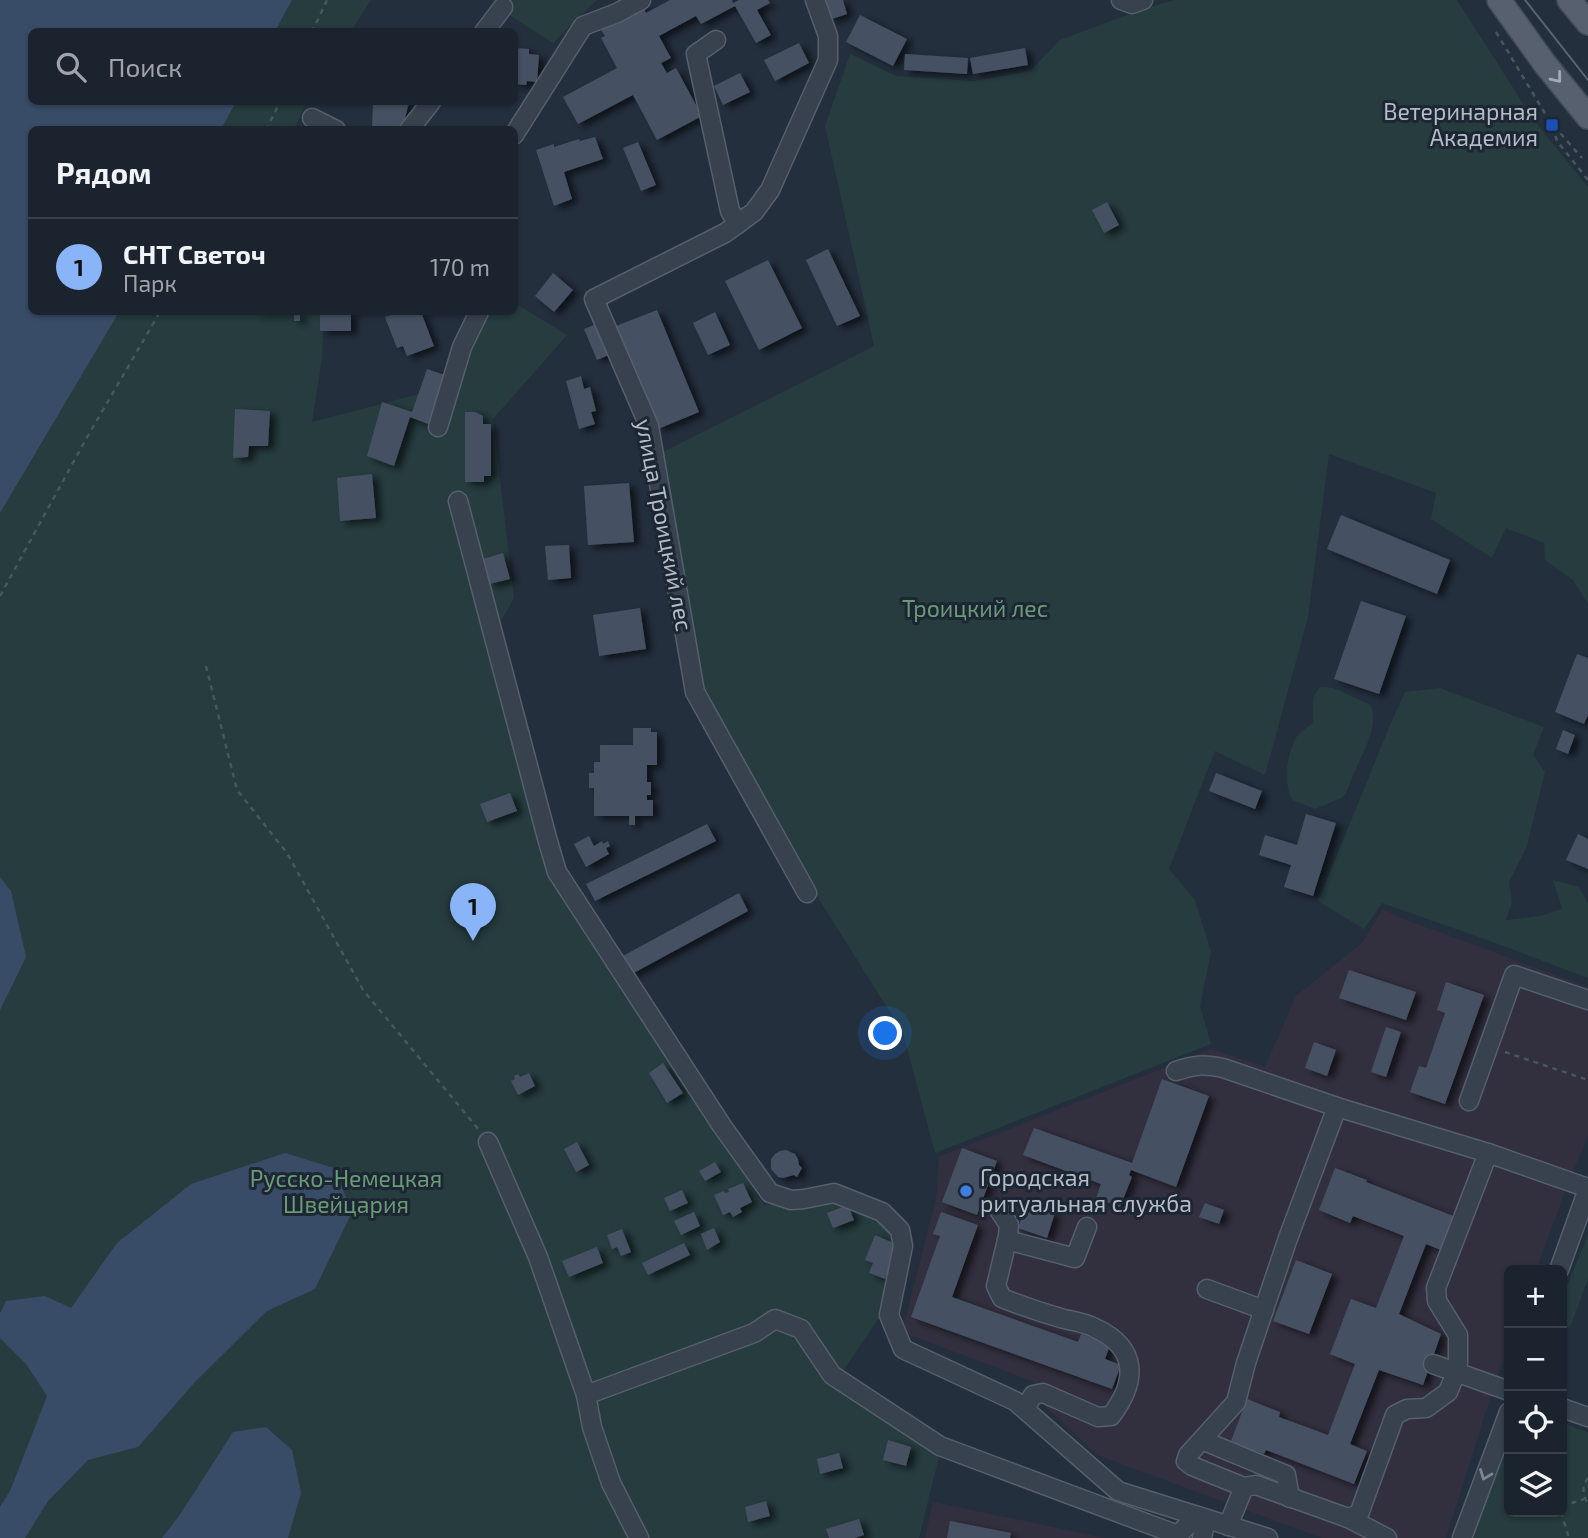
<!DOCTYPE html>
<html lang="ru">
<head>
<meta charset="utf-8">
<style>
  body { margin:0; font-family:"Exo 2",sans-serif; background:#282f3a; color:#f1f3f6 }
  .controls { position:absolute; right:21px; bottom:21px; display:grid; overflow:hidden; border-radius:10px; box-shadow:0 2px 5px #0004 }
  .controls button { width:63px; height:63px; display:grid; place-items:center; padding:0; border:0; border-bottom:2px solid #39404a; background:#1b232e; color:#f1f3f6; font:35px sans-serif }
  .you { position:absolute; left:886px; top:1034px; width:24px; height:24px; margin:-18px; border:5px solid #fff; border-radius:50%; background:#1a73e8; box-shadow:0 0 0 10px #1a73e833 }
  .badge { display:grid; place-items:center; width:46px; height:46px; border-radius:50%; background:#8ab4f8; color:#111; font-size:23px; font-weight:700 }
  .pin { position:absolute; translate:-50% -58px; filter:drop-shadow(0 2px 4px #0008) }
  .pin::after { content:''; position:absolute; top:37px; width:24px; height:21px; background:inherit; clip-path:polygon(0 0,100% 0,50% 100%) }
  .list { margin:0; padding:0; list-style:none }
  h2 { display:flex; justify-content:space-between; align-items:center; height:91px; margin:0; padding:0 28px; font-size:30px }
  h2 small { font-size:23px; font-weight:400; color:#a0a4aa }
  .list li { display:grid; grid-template-columns:46px 1fr auto; gap:21px; align-items:center; box-sizing:border-box; height:98px; padding:0 28px; border-top:2px solid #39404a }
  .list b { display:block; font-size:26px; white-space:nowrap }
  .list p { margin:0; font-size:23px; white-space:nowrap; color:#a0a4aa }
  .list em { font-size:23px; font-style:normal; color:#a0a4aa }
  .icon { flex:none; width:38px; height:38px; fill:none; stroke:currentColor; stroke-width:2; stroke-linecap:round; stroke-linejoin:round }
  .map { position:relative; flex:none; width:1588px; height:1538px; overflow:hidden }
  .search { position:absolute; background:#1b232e; box-shadow:0 2px 5px #0004; left:28px; top:28px; width:490px; height:77px; display:flex; align-items:center; gap:18px; box-sizing:border-box; padding:0 24px; border-radius:10px; color:#a0a4aa; font-size:26px }
  .panel { position:absolute; background:#1b232e; box-shadow:0 2px 5px #0004; left:28px; top:126px; width:490px; height:189px; border-radius:10px }
  .map>svg:first-child { display:block }
</style>
</head>
<body>
<div class="map">
<svg width="1588" height="1538" viewBox="0 0 1588 1538">
  <defs>
    <filter id="shadow"><feDropShadow dx="6" dy="3.5" stdDeviation="3.5" flood-color="#0009"/></filter>
  </defs>
  <rect width="100%" height="100%" fill="#242f3e"/>
  <!-- medical -->
  <g fill="#32303f">
    <path d="M1383 909 1401 918 1588 987V1136L1569 1181 1536 1270H1509V1345L1494 1386 1446 1538H1322L1097 1455 1039 1400 1043 1393 1032 1381 902 1332 936 1199 939 1157 1211 1049 1265 1067 1296 996 1362 943Z"/>
    <path d="M933 1502 1105 1538H925Z"/>
  </g>
  <!-- green -->
  <g fill="#263c3f">
    <path d="M0 0H371L351 31 32 32V102H307L294 129 32 130V312H324L322 359 312 422 431 391 460 386 471 338 484 312H514L515 303 567 335 493 419 514 598 492 637 551 870 764 1205 850 1202 884 1222 899 1245 884 1311 833 1385 940 1453 919 1538H0Z"/>
    <path d="M495 0H597L553 43 506 13Z"/>
    <path d="M1175 0H1457L1533 119 1588 187V604L1573 580 1545 560 1544 543 1506 528 1492 558 1431 519 1436 493 1329 454 1308 617 1265 775 1215 751 1169 869 1195 900 1211 952 1200 1006 1211 1044 935 1153 903 1033 817 896 703 695 661 453 874 346 825 126 850 54 896 76 974 81 1030 71 1060 40 1143 9Z"/>
    <path d="M1321 687 1333 688 1371 705C1378 725 1366 747 1357 766 1353 775 1350 784 1346 793L1341 798 1315 809 1292 800C1283 781 1286 757 1296 738 1299 731 1308 728 1313 723 1314 709 1309 697 1321 687Z"/>
    <path d="M1440 688 1544 727 1533 755 1545 772 1527 846 1509 882 1512 902 1506 920 1540 916 1562 909 1553 880 1579 887 1588 903V978L1490 941 1382 903 1364 929 1318 901 1391 723 1405 692Z"/>
    <path d="M1588 1234V1279L1570 1328 1562 1324V1299Z"/>
    <path d="M1562 1423 1588 1432V1538H1472L1509 1433V1512H1562Z"/>
  </g>
  <!-- water -->
  <g fill="#394c67">
    <path d="M0 0H292L275 31 32 32V102H236L221 129 32 130V312H119L0 513Z"/>
    <path d="M0 877 11 891 26 957 0 1010Z"/>
    <path d="M285 1153 334 1168 352 1212 315 1289 267 1311 195 1382 138 1447 88 1460 48 1501 25 1538H0V1507L10 1491 47 1396 26 1364 0 1338V1313L6 1301 45 1296 71 1308 117 1243 191 1184Z"/>
    <path d="M266 1427 292 1450 301 1493 288 1538H162L181 1513 233 1432Z"/>
  </g>
  <!-- building -->
  <g fill="#455162" filter="url(#shadow)">
    <path d="M670 0H732L733 3 739 0H768L770 3 757 10 771 35 756 43 735 6 701 24 696 16 659 36 671 58 661 63 667 73 676 68 702 116 657 140 633 95 578 124 563 97 617 68 601 38 605 36 600 28 642 5 646 13Z"/>
    <path d="M822 0H843L847 14 829 20Z"/>
    <path d="M860 15 907 39 893 66 846 42Z"/>
    <path d="M799 43 809 63 775 81 764 60Z"/>
    <path d="M514 48 529 49V54L539 55 537 82 527 81 526 85 514 84Z"/>
    <path d="M1025 48 1028 65 973 74 970 58Z"/>
    <path d="M905 54 968 58 967 74 904 70Z"/>
    <path d="M740 73 750 92 723 105 714 86Z"/>
    <path d="M373 102H412L408 106 403 127 389 126 388 129 372 128Z"/>
    <path d="M595 137 603 159 564 172 572 199 554 206 536 150 554 144V147L579 139 580 141Z"/>
    <path d="M638 142 656 185 641 191 623 148Z"/>
    <path d="M1107 202 1119 225 1104 233 1092 210Z"/>
    <path d="M828 249 860 316 837 326 806 260Z"/>
    <path d="M768 260 802 328 759 350 725 281Z"/>
    <path d="M553 273 573 290 554 312 535 296Z"/>
    <path d="M657 310 699 412 658 429 616 326Z"/>
    <path d="M256 312H300V321H294V314H255Z"/>
    <rect x="320" y="312" width="31" height="19"/>
    <path d="M400 312H421L434 346 407 356 403 346 397 348 385 317Z"/>
    <path d="M715 312 730 345 708 355 693 323Z"/>
    <path d="M599 323 611 354 597 360 584 329Z"/>
    <path d="M427 369 445 375 428 424 410 417 394 466 367 456 382 402 412 412Z"/>
    <path d="M581 376 584 389 590 387 596 411 591 412 595 424 579 429 566 381Z"/>
    <path d="M235 409 270 411 268 446H249L248 457 233 458Z"/>
    <path d="M465 412H475L483 416V424H491V476H484V482H465Z"/>
    <path d="M372 474 376 518 340 521 337 478Z"/>
    <path d="M629 483 634 542 588 545 584 486Z"/>
    <path d="M1341 515 1450 560 1437 594 1327 549Z"/>
    <path d="M569 545 571 578 548 580 545 546Z"/>
    <path d="M503 553 510 579 489 584 483 559Z"/>
    <path d="M1361 601 1406 616 1379 694 1334 679Z"/>
    <path d="M640 608 646 649 599 656 593 615Z"/>
    <path d="M1577 654 1588 658V715L1584 724 1555 712Z"/>
    <path d="M633 728H651V732H657V765H647V782H651V795H647V800H653V816H635V825H629V816H594V788H589V773H594V762H600V745H633Z"/>
    <path d="M1563 730 1575 735 1568 754 1556 749Z"/>
    <path d="M1216 773 1262 791 1255 809 1209 791Z"/>
    <path d="M510 793 517 811 487 822 480 804Z"/>
    <path d="M1306 814 1336 823 1313 896 1284 887 1291 865 1259 855 1265 835 1297 845Z"/>
    <path d="M707 824 716 841 595 901 586 884Z"/>
    <path d="M1578 834 1588 839V869L1566 860Z"/>
    <path d="M589 836 594 846 602 841 603 844 608 841 610 846 606 848 609 854 586 867 574 844Z"/>
    <path d="M739 893 748 911 630 975 621 957Z"/>
    <path d="M1349 970 1416 992 1406 1020 1339 998Z"/>
    <path d="M1446 982 1484 995 1445 1104 1410 1092 1419 1066 1426 1068 1445 1013 1437 1010Z"/>
    <path d="M1386 1027 1401 1032 1386 1077 1371 1072Z"/>
    <path d="M1314 1042 1336 1050 1327 1076 1305 1068Z"/>
    <path d="M663 1063 683 1093 667 1103 649 1073Z"/>
    <path d="M529 1073 535 1086 518 1095 511 1081 515 1079 514 1076 518 1074 520 1077Z"/>
    <path d="M1162 1079 1209 1096 1176 1187 1131 1170 1129 1175 1132 1177 1120 1207 1096 1198 1101 1184 1023 1155 1034 1128 1132 1163Z"/>
    <path d="M577 1142 589 1165 576 1172 564 1149Z"/>
    <path d="M962 1148 997 1161 977 1215 942 1202Z"/>
    <path d="M786 1150 795 1154 798 1159 799 1165 802 1168 797 1177 794 1175 783 1178 778 1177 771 1169V1159L775 1154 780 1151Z"/>
    <path d="M715 1162 721 1172 705 1181 699 1171Z"/>
    <path d="M1335 1168 1367 1180 1366 1182 1456 1217 1443 1251 1426 1244 1399 1314 1441 1334 1423 1385 1379 1370 1350 1444 1367 1451 1354 1484 1266 1450 1264 1454 1256 1451 1250 1466 1229 1458 1235 1442 1231 1441 1247 1399 1280 1412 1279 1417 1328 1435 1355 1364 1330 1354 1351 1299 1376 1308 1404 1236 1353 1216 1350 1223 1319 1210Z"/>
    <path d="M743 1183 752 1202 740 1208 742 1212 733 1217 730 1212 723 1215 714 1195 724 1191 725 1193 729 1192 728 1189Z"/>
    <path d="M682 1190 688 1203 670 1211 664 1198Z"/>
    <path d="M1205 1203 1224 1210 1219 1224 1199 1217Z"/>
    <path d="M1027 1204 1055 1213 1047 1238 1018 1228Z"/>
    <path d="M848 1205 854 1220 833 1228 827 1213Z"/>
    <path d="M694 1212 700 1226 681 1235 674 1221Z"/>
    <path d="M941 1212 978 1225 952 1297 1078 1342 1081 1334 1110 1345 1105 1359 1121 1365 1112 1389 911 1317 940 1236 933 1234Z"/>
    <path d="M714 1228 720 1242 707 1250 701 1234Z"/>
    <path d="M622 1229 631 1252 621 1256 617 1247 612 1249 607 1235Z"/>
    <path d="M875 1235 898 1245 885 1279 869 1273 873 1263 865 1260Z"/>
    <path d="M684 1243 690 1255 648 1275 642 1263Z"/>
    <path d="M597 1247 603 1263 569 1277 562 1261Z"/>
    <path d="M1296 1260 1332 1274 1309 1334 1273 1321Z"/>
    <path d="M888 1440 911 1447 906 1466 883 1460Z"/>
    <path d="M839 1453 843 1468 820 1474 817 1459Z"/>
    <path d="M766 1501 770 1516 748 1522 745 1507Z"/>
    <path d="M859 1519 864 1535 855 1538H829L826 1529Z"/>
    <path d="M950 1521 1011 1533 1010 1538H947Z"/>
  </g>
  <g fill="none" stroke-linecap="round" stroke-linejoin="round">
    <!-- minor casing -->
    <g stroke="#565f6c" stroke-width="21">
      <g id="minor">
        <path d="M1121 0 1132 4 1143 0"/>
        <path d="M484 32 503 7"/>
        <path d="M716 40 696 54 730 211 738 224"/>
        <path d="M312 118 336 130"/>
        <path d="M409 130 431 102"/>
        <path d="M514 135 583 26 617 13 641 0"/>
        <path d="M438 427 462 347 479 312"/>
        <path d="M458 501 547 838 557 872 722 1126 770 1193 791 1200 804 1199 834 1193 882 1212 900 1230 903 1246 889 1315 903 1349 1015 1401 1118 1491 1268 1538"/>
        <path d="M807 893 695 692 649 426 594 299 725 233 754 212 770 190 828 60V36L815 0"/>
        <path d="M1176 1071C1194 1065 1203 1064 1223 1068L1337 1107 1488 1153 1588 1188"/>
        <path d="M1469 1101 1514 975 1588 1000"/>
        <path d="M488 1142 538 1257 586 1395 592 1427 611 1483 639 1538"/>
        <path d="M999 1210 1009 1225 1008 1236 996 1286 1002 1298C1022 1306 1043 1313 1064 1319 1074 1321 1086 1323 1095 1328 1139 1348 1137 1382 1111 1416L1098 1417 1043 1393 1033 1395 1025 1409"/>
        <path d="M1007 1240 1075 1258 1087 1227"/>
        <path d="M1559 1270 1588 1189"/>
        <path d="M1207 1289 1264 1310"/>
        <path d="M1433 1364 1509 1391"/>
        <path d="M586 1395 754 1333 775 1319 801 1329 832 1375 940 1446 1178 1535 1197 1516"/>
        <path d="M1562 1408 1588 1417"/>
        <path d="M1202 1440 1286 1475 1290 1498"/>
        <path d="M1244 1487 1192 1466 1186 1461 1188 1455 1236 1402 1246 1363 1287 1241 1337 1107"/>
        <path d="M1348 1518 1387 1538"/>
        <path d="M1228 1526 1244 1487 1256 1485 1348 1518 1359 1514 1395 1415 1407 1409 1426 1408 1448 1392 1453 1380 1458 1362V1335L1437 1301 1436 1288 1488 1153"/>
        <path d="M1202 1538 1206 1519"/>
        <path d="M1462 1538 1509 1412"/>
      </g>
    </g>
    <!-- major casing -->
    <g stroke="#414a57" stroke-width="26">
      <g id="major">
        <path d="M1499 0 1545 64 1588 117"/>
        <path d="M1569 0 1588 23"/>
      </g>
    </g>
    <!-- path -->
    <g stroke="#44595c" stroke-width="2.5" stroke-dasharray="5 5" stroke-linecap="butt">
      <path d="M312 32 327 0"/>
      <path d="M1496 32 1552 125 1557 141 1588 180"/>
      <path d="M1554 126 1582 158"/>
      <path d="M266 130 280 102"/>
      <path d="M0 596 86 439 160 312"/>
      <path d="M206 666 237 790 287 853 363 990 479 1130"/>
      <path d="M1505 1052 1588 1080"/>
      <path d="M1588 1478C1582 1486 1582 1495 1588 1503"/>
      <path d="M1562 1506 1588 1498"/>
      <path d="M1561 1512 1569 1538"/>
    </g>
    <!-- minor -->
    <use href="#minor" stroke="#38414e" stroke-width="18"/>
    <!-- major -->
    <use href="#major" stroke="#56606e" stroke-width="23"/>
    <!-- tram -->
    <path stroke="#5a6575" stroke-width="2" d="M1525 0 1588 80"/>
  </g>
  <!-- one-way arrows -->
  <defs><path id="oneway-chevron" d="M-2-3.5L2.5 0L-2 3.5" fill="none" stroke-width="1.6" stroke-linecap="round" stroke-linejoin="round" transform="scale(1.75)"/></defs>
  <use stroke="#a1aab7" href="#oneway-chevron" transform="translate(1557 78) rotate(51)"/>
  <use stroke="#7c8592" href="#oneway-chevron" transform="translate(1485 1475) rotate(111)"/>
  <!-- markers -->
  <rect fill="#1a4fb4" stroke="#1d2633" stroke-width="2.5" x="1545" y="118" width="14" height="14" rx="3.5"/>
  <circle fill="#3f7fe0" stroke="#1d2633" stroke-width="2.5" cx="966" cy="1191" r="7"/>
  <g text-anchor="middle" stroke-width="6" stroke-linejoin="round" paint-order="stroke">
    <!-- poi labels -->
    <g font-size="23" fill="#b4bcc9" stroke="#1d2633" text-anchor="end">
      <text x="1538" y="120">Ветеринарная<tspan x="1538" dy="26">Академия</tspan></text>
      <text x="980" y="1186" text-anchor="start">Городская<tspan x="980" dy="26">ритуальная служба</tspan></text>
    </g>
    <!-- street labels -->
    <g font-size="23" fill="#b4bcc9" stroke="#1d2633">
      <text transform="translate(664 525) rotate(79)" y="8">улица Троицкий лес</text>
    </g>
    <!-- park labels -->
    <g font-size="23" fill="#6b9a76" stroke="#1d2633">
      <text x="975" y="617">Троицкий лес</text>
      <text x="346" y="1187">Русско-Немецкая<tspan x="346" dy="26">Швейцария</tspan></text>
    </g>
  </g>
</svg>
<div class="controls">
<button>+</button>
<button>−</button>
<button><svg class="icon" aria-label="locate" viewBox="0 0 24 24"><circle cx="12" cy="12" r="6"/><path d="M12 2v4M12 18v4M2 12h4M18 12h4"/></svg></button>
<button><svg class="icon" aria-label="layers" viewBox="0 0 24 24"><path d="M12 4l9 5-9 5-9-5zM3 14l9 5 9-5"/></svg></button>
</div>
<div class="you"></div>
<div class="pin badge" style="left:473px;top:941px">1</div>
<div class="search"><svg class="icon" aria-label="search" viewBox="0 0 24 24"><circle cx="10" cy="10" r="6"/><path d="M15 15l6 6"/></svg>Поиск</div>
<section class="panel">
<h2>Рядом<small></small></h2>
<ul class="list">
<li><span class="badge">1</span><div><b>СНТ Светоч</b><p>Парк</p></div><em>170 m</em></li>
</ul>
</section>
</div>
</body>
</html>
